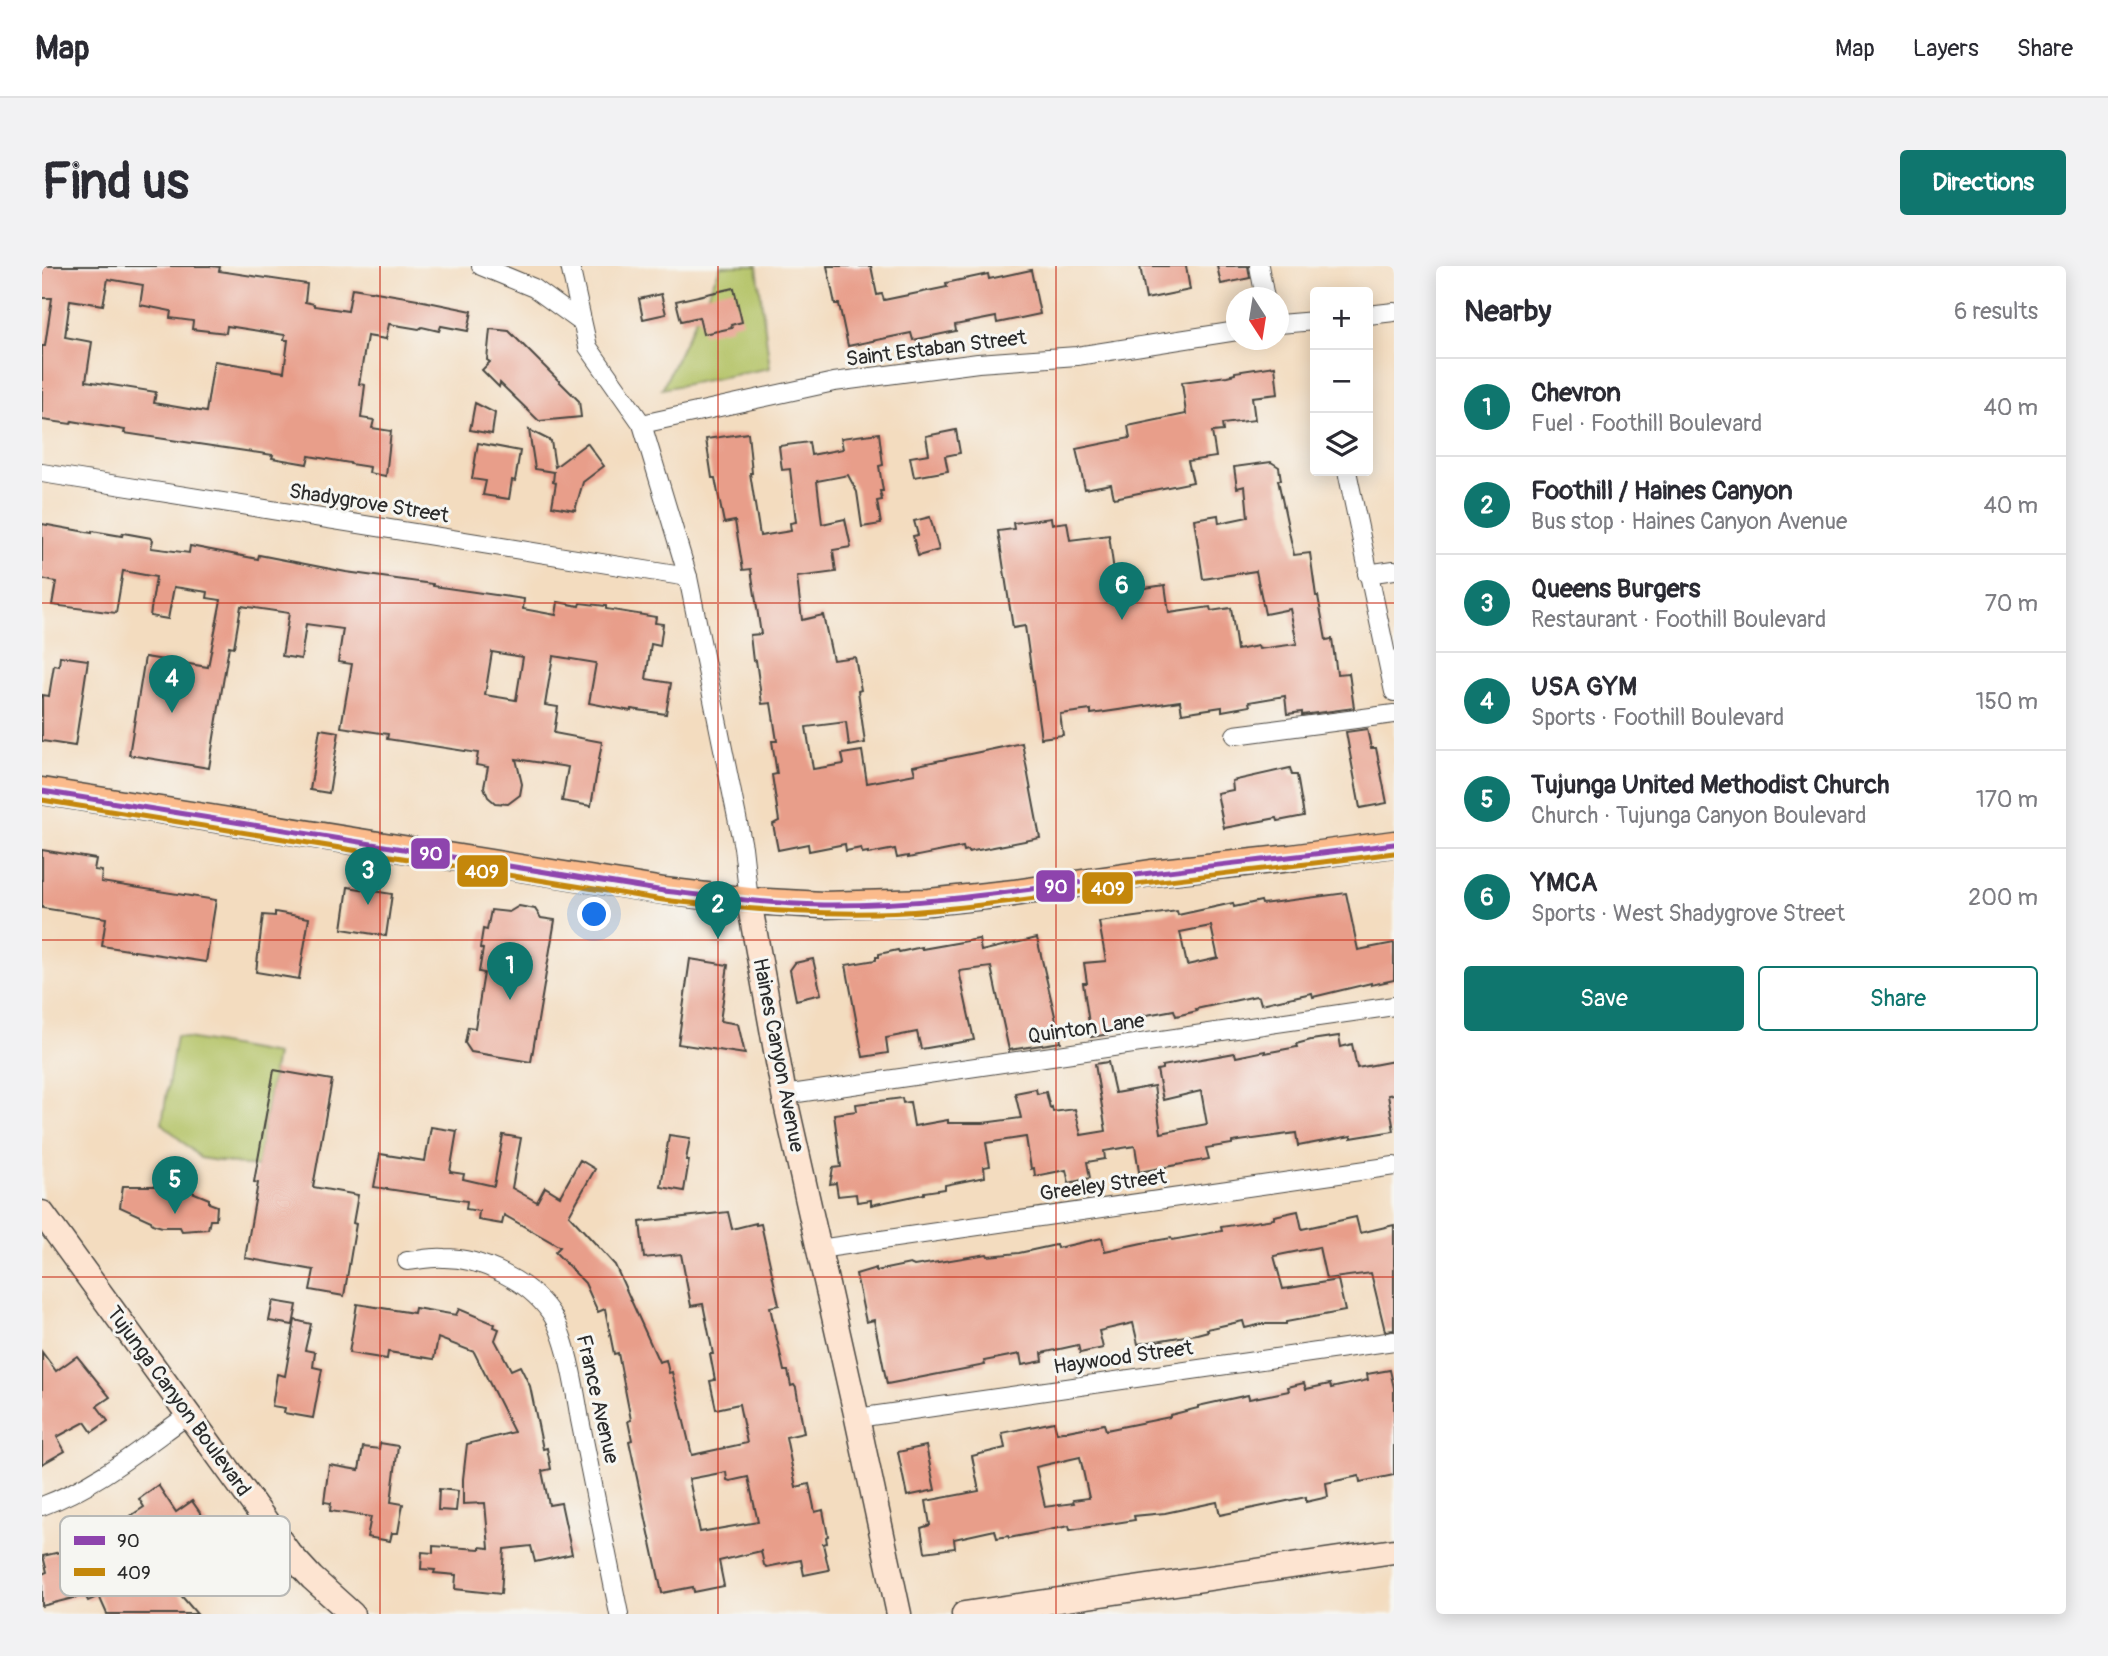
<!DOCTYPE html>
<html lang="en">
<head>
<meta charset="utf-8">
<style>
  body { margin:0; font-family:Pangolin,sans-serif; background:#f2f2f3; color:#2b2b33 }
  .controls { position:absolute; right:21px; top:21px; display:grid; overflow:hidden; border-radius:7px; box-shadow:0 4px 18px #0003 }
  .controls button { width:63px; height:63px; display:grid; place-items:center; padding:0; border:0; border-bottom:2px solid #e1e1e2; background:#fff; color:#2b2b33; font:35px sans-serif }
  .compass { position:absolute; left:1184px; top:21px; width:63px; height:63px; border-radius:50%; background:#fff; box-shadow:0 4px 18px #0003; rotate:168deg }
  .you { position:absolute; left:553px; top:649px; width:24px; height:24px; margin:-18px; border:5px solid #fff; border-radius:50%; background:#1a73e8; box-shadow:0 0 0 10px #1a73e833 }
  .badge { display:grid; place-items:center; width:46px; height:46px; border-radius:50%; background:#0f766e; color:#fff; font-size:23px; font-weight:700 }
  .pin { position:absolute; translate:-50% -58px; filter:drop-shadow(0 2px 4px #0008) }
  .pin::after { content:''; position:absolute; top:37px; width:24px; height:21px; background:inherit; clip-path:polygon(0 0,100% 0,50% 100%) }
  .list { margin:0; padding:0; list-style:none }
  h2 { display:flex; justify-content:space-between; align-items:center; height:91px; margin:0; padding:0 28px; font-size:30px }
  h2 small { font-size:23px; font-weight:400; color:#7c7c81 }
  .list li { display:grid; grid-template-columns:46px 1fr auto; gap:21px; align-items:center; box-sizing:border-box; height:98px; padding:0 28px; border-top:2px solid #e1e1e2 }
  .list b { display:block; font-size:26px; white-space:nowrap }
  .list p { margin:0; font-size:23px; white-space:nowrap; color:#7c7c81 }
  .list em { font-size:23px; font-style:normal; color:#7c7c81 }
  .actions { display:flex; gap:14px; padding:21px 28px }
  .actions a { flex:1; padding:16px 0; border:2px solid #0f766e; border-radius:7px; text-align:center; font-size:24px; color:#0f766e }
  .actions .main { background:#0f766e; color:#fff }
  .icon { flex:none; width:38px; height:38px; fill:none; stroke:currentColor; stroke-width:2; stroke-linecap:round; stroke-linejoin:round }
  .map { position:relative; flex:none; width:1352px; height:1348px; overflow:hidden; border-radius:7px }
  header { display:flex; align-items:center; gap:42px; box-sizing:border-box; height:98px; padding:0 35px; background:#fff; border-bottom:2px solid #e1e1e2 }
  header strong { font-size:33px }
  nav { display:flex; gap:38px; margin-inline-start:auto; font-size:24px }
  .intro { display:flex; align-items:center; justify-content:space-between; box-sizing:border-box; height:168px; padding:0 42px }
  h1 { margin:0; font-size:49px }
  .button { padding:18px 32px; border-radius:7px; background:#0f766e; color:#fff; font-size:24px; font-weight:700 }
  main { display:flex; gap:42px; padding:0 42px }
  aside { flex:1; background:#fff; border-radius:7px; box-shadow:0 4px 18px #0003 }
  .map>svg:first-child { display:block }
</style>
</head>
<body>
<header>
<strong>Map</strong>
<nav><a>Map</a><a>Layers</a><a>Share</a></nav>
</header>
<div class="intro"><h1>Find us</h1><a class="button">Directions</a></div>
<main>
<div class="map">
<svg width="1352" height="1348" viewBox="0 0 1352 1348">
  <rect width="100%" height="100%" fill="#f6f6f2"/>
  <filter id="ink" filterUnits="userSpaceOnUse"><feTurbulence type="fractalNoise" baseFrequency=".0143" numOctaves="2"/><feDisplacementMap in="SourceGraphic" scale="14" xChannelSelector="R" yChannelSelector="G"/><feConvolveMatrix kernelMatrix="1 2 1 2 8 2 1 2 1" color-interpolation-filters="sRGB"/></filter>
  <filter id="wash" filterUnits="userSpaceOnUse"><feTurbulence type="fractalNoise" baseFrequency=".00686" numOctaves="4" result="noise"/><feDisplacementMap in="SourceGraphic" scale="28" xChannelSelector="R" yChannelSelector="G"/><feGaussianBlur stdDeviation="1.57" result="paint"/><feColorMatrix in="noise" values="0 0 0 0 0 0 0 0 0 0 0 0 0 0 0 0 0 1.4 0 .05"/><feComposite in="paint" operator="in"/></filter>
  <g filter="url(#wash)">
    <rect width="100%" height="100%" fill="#f3dcbf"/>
    <!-- green -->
    <g fill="#b3c265" stroke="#6f7648" stroke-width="2">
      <path d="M679 0H715L728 102 620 123Z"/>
      <path d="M134 770 234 788 215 901 158 892 120 857Z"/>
    </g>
    <g id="blocks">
      <!-- building -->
      <g fill="#e89e8a" fill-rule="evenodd">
        <path d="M0 0H168L178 1 177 5 265 18 263 36 272 38V40L306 45 310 22 376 33V34L430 45 426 65 399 60 397 65 380 61 377 63 347 58 344 73 325 70 317 118 323 119 319 152 332 154 330 162 349 165 344 210 327 207 328 201 308 198V197L267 190 265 198 230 192 231 189 82 167 83 164 30 155 29 158 0 154V80H3L10 32H0ZM66 13 101 19 98 39 129 45 128 52 151 55 150 63 184 67 185 60 243 69 242 74H246L242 106 172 95 164 146 112 137 114 126 44 115 50 76 23 71 28 34 61 39Z"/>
        <path d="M785 0H829L835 29 840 28 842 34 905 21 904 17 946 8 947 13 989 4 998 48 955 57 954 51 913 59 914 65 871 74 869 67 806 80 797 38H793Z"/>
        <path d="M1098 0H1144L1148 24 1104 33Z"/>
        <path d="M1175 0H1206L1208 12 1179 18Z"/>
        <path d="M692 22 700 56 689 59 690 62 661 68 657 51 639 55 634 35Z"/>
        <path d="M619 28 624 48 601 53 597 33Z"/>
        <path d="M448 63 467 65 537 135 539 151 497 155 458 117 457 121 440 104 448 96 445 94Z"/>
        <path d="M1233 100 1236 128 1210 131 1213 154 1180 158 1181 165 1170 166 1174 191 1146 195 1151 216 1072 232 1069 218 1043 223 1034 183 1088 172 1086 160 1144 148 1140 116 1185 110 1193 108V106Z"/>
        <path d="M433 137 453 147 450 168 428 164Z"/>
        <path d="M487 164 509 175 513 201 545 177 562 200 541 216 533 244 510 240 514 217 511 216 512 206 493 203Z"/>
        <path d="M914 164 918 187 903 190 906 205 872 211 868 191 887 188 884 170Z"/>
        <path d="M706 167 710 207H708L718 270 749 265 748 257 754 256 748 203 740 204 737 180 767 176 769 189 801 183 799 172 837 167 841 199 837 200 841 225H838L840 234 835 235 839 258 820 261 815 226 806 209 775 215 780 258 803 253 809 281 791 284 794 306 755 311 760 354 781 349 791 394 813 391 819 424 816 425 823 477 807 480 804 456 764 461 771 503 802 498 800 488 820 485 825 517 873 508 871 500 980 477 998 572 926 586V584L922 585 921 581 866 592V590L855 592 853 583 826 588V586L820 587 819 582 804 585 803 578 767 585 766 578 736 584 731 558 737 555 730 509 735 508 730 475H735L729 437 720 438 714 394 711 395 708 369 719 368 709 303 701 304 693 255 682 257 673 212H670L664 173Z"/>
        <path d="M436 177 478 185 473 215 470 214 467 233 441 229 444 215 430 213Z"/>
        <path d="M1229 196 1237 201 1239 214H1236L1252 289 1268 287 1274 330H1276L1284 374 1290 373 1295 408 1307 407 1312 442 1260 449V446L1245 448 1243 430 1207 436 1208 440 1180 445V441L1140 447 1138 435 1049 448V444L1018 448 1021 469 999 472 983 360 971 362 956 265 972 263 971 257 1009 252 1010 258 1025 256 1028 274 1067 269 1074 320 1090 324 1123 319 1127 347 1168 341 1169 345 1189 342 1195 384 1216 380 1217 383 1255 378 1248 343 1223 348 1214 305 1161 313 1152 253 1176 249 1177 257 1206 251 1203 220 1195 222 1192 201Z"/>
        <path d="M888 251 897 284 876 290 871 270 876 269 872 255Z"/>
        <path d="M0 258 50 267V265L80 270 81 267 109 272 111 274 109 282 147 287 148 280 216 293 217 289 304 306 391 318V320L482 333 481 343 514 349 516 336 537 340 538 337 564 340V343L614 351 613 357 621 358 618 380 609 378 604 413 629 417 624 448 589 443V445L547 437 554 397 511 390 503 439 516 441 512 467 560 476 549 540 520 535 526 501 474 493 480 518 478 529 466 538 453 537 446 531 442 521 446 501 434 499 436 487 345 473 346 468 299 461 310 398 296 396 301 363 264 358 259 393 240 390 247 347 199 340 192 381 187 380 167 502 87 489 103 391 166 401 179 334 165 332 166 326 132 321 126 353 108 350 114 311 81 305 74 347 10 339 14 316 0 313ZM450 386 481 391 474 434 443 429Z"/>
        <path d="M18 390 46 394 33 480 0 475V429L7 430 12 399 17 400Z"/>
        <path d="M278 463 297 466 287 527 268 524Z"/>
        <path d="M1325 463 1329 482H1334L1345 537 1318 542 1304 466Z"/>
        <path d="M1248 502 1250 509H1255L1262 550 1236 555 1235 552 1182 562 1175 527 1191 524 1190 515Z"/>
        <path d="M0 584 54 593 52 604 60 605 59 616 174 634 164 696 60 680 64 652 0 642Z"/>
        <path d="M306 621 350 628 344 670 300 663Z"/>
        <path d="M1304 627 1316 684 1352 677V714L1329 719V717L1271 731 1270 727 1219 738 1217 731 1214 730 1154 743 1155 745 1134 750 1132 744 1099 750 1101 756 1067 763 1068 768 1049 771 1041 717H1045L1042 697 1064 695 1057 656 1135 645 1136 649 1191 637 1192 641 1219 635 1220 638ZM1169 660 1176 692 1145 699 1138 666Z"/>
        <path d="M477 640 493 643 499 652 513 654 489 796 429 786 423 777 426 761 433 762 442 707 437 706 441 683 438 682 441 663 445 664 449 644 467 646Z"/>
        <path d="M233 646 267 652 257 713 214 706 221 649 233 650Z"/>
        <path d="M995 672 1019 776 967 784 949 701 917 705 932 774 879 783 875 766 844 772 846 787 821 791 804 699 834 694V691H837V688L856 684 857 686 880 681V683L937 673 939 685Z"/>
        <path d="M648 693 686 699 678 755 696 758 703 788 636 778Z"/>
        <path d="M771 693 779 728 754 734 748 704 753 697Z"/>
        <path d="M1297 770 1299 781 1310 778 1315 802 1352 795V828L1346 829 1352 865 1309 872V870L1256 880 1254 867 1190 876V878L1164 882 1167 893 1097 906 1093 880 1062 885 1063 893 1045 896 1048 912 1027 917 1024 904 993 910 992 902 989 903 984 871 944 877 948 900 942 901 943 911 903 919V923L882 926V928L829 939V934L815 936 814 928 796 930 794 917 788 918 791 902 799 901 792 848 815 845 814 838 860 832 861 837 868 836 872 860 906 854V857H941L979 852 973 827 994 823 995 828 1004 826 1008 842 1010 841 1011 846 1033 843 1039 869 1064 865 1053 798 1066 796 1073 827 1112 820 1119 867 1165 858 1159 825 1121 834 1115 804 1120 803V800L1193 787 1194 791 1223 785V787L1255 781 1254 778 1269 774Z"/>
        <path d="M232 804 290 814 271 921 316 929 311 957 314 958 302 1030 268 1024 272 1004 203 992 216 917 212 916Z"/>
        <path d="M389 861 415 865 408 906 422 908 421 913 452 920 461 869 479 872 470 922 495 936 503 921 518 930 538 894 553 903 527 949 573 999 617 1096 624 1094 627 1107 630 1106 650 1189 705 1177 697 1138 674 1143 668 1115 673 1114 668 1088H671L661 1038 649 1040 639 988 602 992 598 956 686 946 690 963 714 957V959L719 958 737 1039 728 1041 742 1105H746L749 1120 752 1119 754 1122 762 1167 744 1171 754 1221 767 1218 773 1246 781 1244 786 1270 784 1271 785 1277 781 1278 787 1304 762 1309 759 1294 725 1301 722 1299 719 1285 677 1295 682 1320 652 1326 651 1321 620 1327 587 1175 590 1174 586 1155 589 1154 576 1087 572 1088 563 1043 556 1046 543 1017 513 986 518 981 462 949 460 958 436 954 437 945 424 943 425 935 332 921 338 888 383 895ZM684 1206 685 1214 688 1215 706 1211 716 1256 658 1266 647 1213Z"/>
        <path d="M627 869 648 872 644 894H647L642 925 619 921Z"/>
        <path d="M81 920H113L143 923 167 933V937L175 940 174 954H168L166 963 140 965 138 961H120L110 958 109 955 78 941Z"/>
        <path d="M1256 945 1260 963 1314 951 1318 967 1352 959V1064L1343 1065 1329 1007 1284 1013 1277 981 1232 990 1241 1023 1296 1014 1303 1045 1244 1056V1058H1220L1203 1062 1201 1055 1165 1063 1166 1065 1155 1068 1096 1078 1091 1057 1057 1065 1061 1082 1038 1087 1036 1079 1000 1087 1001 1095 980 1099 978 1088 942 1095 943 1099 845 1118 832 1054 824 1056 814 1008 834 1002V1005L868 998 872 1000 945 988 946 990 977 987 1014 979 1015 982 1060 972 1063 985 1100 977 1129 972 1130 974 1180 965 1179 961 1232 953V950Z"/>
        <path d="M231 1035 255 1039 251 1059 227 1055Z"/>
        <path d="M315 1038 372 1047 373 1042 414 1049 417 1043 453 1058 452 1061 457 1063 453 1074 469 1104 478 1100 488 1120 501 1183 505 1182 509 1203 500 1205 507 1239 519 1237 530 1288 493 1296 489 1280 462 1283 459 1328 413 1323 414 1309 392 1307 393 1304 379 1303 380 1286 391 1287V1280L438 1283V1281L447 1282 443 1237 421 1238V1213L425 1178 472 1166 432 1086 396 1072 392 1093 346 1086 345 1093 307 1087Z"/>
        <path d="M253 1054 269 1058 263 1084 273 1086 271 1101 280 1103 271 1152 242 1147 243 1142 230 1140 235 1108 243 1110Z"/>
        <path d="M0 1086 14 1105 35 1090 68 1131 55 1140 66 1155 50 1166 43 1156 15 1171 23 1185 0 1198Z"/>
        <path d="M1348 1104 1352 1122V1209L1318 1216 1317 1210 1284 1217 1286 1231 1264 1236V1231L1178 1249 1175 1236 1123 1247 1092 1250 1093 1254 1028 1264 1027 1260 967 1272 966 1270 955 1272 953 1264 912 1273 913 1282 883 1286 879 1262 888 1259 884 1235 937 1225 930 1190 963 1182 960 1167 1012 1156 1015 1167 1062 1158 1064 1164 1128 1151V1149L1156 1142V1140L1206 1129 1207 1133 1247 1125 1246 1121 1262 1117 1264 1123 1288 1118 1289 1122 1326 1114 1325 1108ZM1038 1191 1047 1232 1031 1234 1032 1237 1003 1241 994 1201Z"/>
        <path d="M338 1177 356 1180 349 1236 361 1238 356 1267H350L348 1275 325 1271 329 1251 288 1245 289 1237 282 1236 287 1199 317 1204 321 1181 337 1183Z"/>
        <path d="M884 1180 893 1224 865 1230 856 1186Z"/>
        <path d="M116 1219 134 1246 150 1235 168 1261 122 1292 126 1299 118 1305 155 1348H65L57 1330 46 1335 43 1329 0 1340V1308L5 1306 1 1290 18 1286 19 1291 85 1260 81 1255 102 1241 97 1233Z"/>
        <path d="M397 1223 416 1225 414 1245 396 1244Z"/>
      </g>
    </g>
  </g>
  <g filter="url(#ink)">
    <use href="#blocks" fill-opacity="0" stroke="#494641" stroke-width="2"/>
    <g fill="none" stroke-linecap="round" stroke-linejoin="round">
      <!-- street casing -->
      <g stroke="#494641" stroke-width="20">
        <g id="street">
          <path d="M439 0 492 22 539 56"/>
          <path d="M528 0 546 81 600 158 646 311 701 581 707 635"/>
          <path d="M1217 0 1223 32"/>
          <path d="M1326 49 1352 46"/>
          <path d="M1237 58 1273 55"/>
          <path d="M600 158 792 116 936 97 1035 90 1195 65"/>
          <path d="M1305 205 1352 426"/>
          <path d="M0 207 646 311"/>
          <path d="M1325 308 1352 304"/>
          <path d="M1193 469 1352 448"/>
          <path d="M742 829 1352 740"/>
          <path d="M777 983 1352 900"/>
          <path d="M365 995C377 994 390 991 402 992 440 992 486 1015 508 1046 525 1070 533 1124 538 1154 551 1219 564 1283 577 1348"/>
          <path d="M815 1152 1352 1075"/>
          <path d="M0 1240C56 1219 98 1183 146 1149"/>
        </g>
      </g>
      <!-- secondary casing -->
      <g stroke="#494641" stroke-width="27">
        <g id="secondary">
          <path d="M707 635 742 829 815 1152 857 1348"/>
          <path d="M0 947 247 1287 270 1312 310 1348"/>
          <path d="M922 1348 1352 1285"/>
        </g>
      </g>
      <!-- primary casing -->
      <g stroke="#494641" stroke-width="29">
        <path id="primary" d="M0 525 622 625 707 635 781 639 887 636 972 627 1109 607 1249 592 1352 578"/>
      </g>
      <!-- street -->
      <use href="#street" stroke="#fff" stroke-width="18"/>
      <!-- secondary -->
      <use href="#secondary" stroke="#fde4d1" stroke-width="24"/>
      <!-- primary -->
      <use href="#primary" stroke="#fbbb8c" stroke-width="26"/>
      <!-- bus-1 casing -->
      <g stroke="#f6f6f2" stroke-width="10">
        <path id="bus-1" d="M0 525 622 625C675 631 728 638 781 639 893 640 999 621 1109 607 1190 597 1271 589 1352 578"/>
      </g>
      <!-- bus-2 casing -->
      <g stroke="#f6f6f2" stroke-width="10">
        <path id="bus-2" d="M0 534 621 634C710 644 800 652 890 644 964 638 1037 625 1110 616 1191 606 1272 598 1352 587"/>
      </g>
      <!-- bus-1 -->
      <use href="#bus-1" stroke="#8e44ad" stroke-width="5"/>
      <!-- bus-2 -->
      <use href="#bus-2" stroke="#c4870b" stroke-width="5"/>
    </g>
  </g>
  <!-- grid -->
  <path fill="none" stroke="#c8321e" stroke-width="2" stroke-opacity="0.55" d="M338 0V1348M676 0V1348M1014 0V1348M0 337H1352M0 674H1352M0 1011H1352"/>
  <g text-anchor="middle" stroke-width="6" stroke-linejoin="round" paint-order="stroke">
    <!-- street labels -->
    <g font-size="21" fill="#2b2b2b" stroke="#f6f6f2">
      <text transform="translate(894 82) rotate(-7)" y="7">Saint Estaban Street</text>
      <text transform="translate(327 237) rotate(9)" y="7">Shadygrove Street</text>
      <text transform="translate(1044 762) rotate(-8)" y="7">Quinton Lane</text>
      <text transform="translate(737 789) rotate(79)" y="7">Haines Canyon Avenue</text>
      <text transform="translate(1061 919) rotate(-8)" y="7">Greeley Street</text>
      <text transform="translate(1081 1091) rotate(-8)" y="7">Haywood Street</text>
      <text transform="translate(556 1133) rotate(77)" y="7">France Avenue</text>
      <text transform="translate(137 1135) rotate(54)" y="7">Tujunga Canyon Boulevard</text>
    </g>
  </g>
  <!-- legend -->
  <rect x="18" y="1250" width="230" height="80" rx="10" fill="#f6f6f2" stroke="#b9b9b6" stroke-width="2"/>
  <rect x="32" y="1270" width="31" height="9" fill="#8e44ad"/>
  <rect x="32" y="1302" width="31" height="8" fill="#c4870b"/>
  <g font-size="19" fill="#2b2b2b">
    <text x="75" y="1281">90</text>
    <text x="75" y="1313">409</text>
  </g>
  <g stroke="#f6f6f2" stroke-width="2.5">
    <rect x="368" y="571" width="41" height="33" rx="7" fill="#8e44ad"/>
    <rect x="414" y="588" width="53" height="34" rx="7" fill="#c4870b"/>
    <rect x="993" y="603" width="41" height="34" rx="7" fill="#8e44ad"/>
    <rect x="1039" y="605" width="53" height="34" rx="7" fill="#c4870b"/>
  </g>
  <g font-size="19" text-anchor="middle" font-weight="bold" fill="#fff">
    <text x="389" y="594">90</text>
    <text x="440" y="612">409</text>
    <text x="1014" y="627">90</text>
    <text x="1066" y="629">409</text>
  </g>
</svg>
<div class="controls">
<button>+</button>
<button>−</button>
<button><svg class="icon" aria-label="layers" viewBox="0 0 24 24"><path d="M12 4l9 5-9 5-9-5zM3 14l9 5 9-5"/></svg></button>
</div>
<svg class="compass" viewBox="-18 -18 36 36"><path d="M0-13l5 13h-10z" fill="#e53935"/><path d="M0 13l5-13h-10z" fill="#7c7c81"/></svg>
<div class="you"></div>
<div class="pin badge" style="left:468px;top:734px">1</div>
<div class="pin badge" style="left:676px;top:673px">2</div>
<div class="pin badge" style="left:326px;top:639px">3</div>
<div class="pin badge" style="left:130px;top:447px">4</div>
<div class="pin badge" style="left:133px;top:948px">5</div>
<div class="pin badge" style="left:1080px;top:354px">6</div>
</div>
<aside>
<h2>Nearby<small>6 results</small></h2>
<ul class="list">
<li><span class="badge">1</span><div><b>Chevron</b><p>Fuel · Foothill Boulevard</p></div><em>40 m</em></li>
<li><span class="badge">2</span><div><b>Foothill / Haines Canyon</b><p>Bus stop · Haines Canyon Avenue</p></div><em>40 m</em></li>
<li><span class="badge">3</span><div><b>Queens Burgers</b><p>Restaurant · Foothill Boulevard</p></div><em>70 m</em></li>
<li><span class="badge">4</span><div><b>USA GYM</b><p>Sports · Foothill Boulevard</p></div><em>150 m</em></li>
<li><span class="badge">5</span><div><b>Tujunga United Methodist Church</b><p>Church · Tujunga Canyon Boulevard</p></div><em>170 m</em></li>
<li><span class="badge">6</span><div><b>YMCA</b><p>Sports · West Shadygrove Street</p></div><em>200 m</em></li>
</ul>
<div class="actions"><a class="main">Save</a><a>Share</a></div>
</aside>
</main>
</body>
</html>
